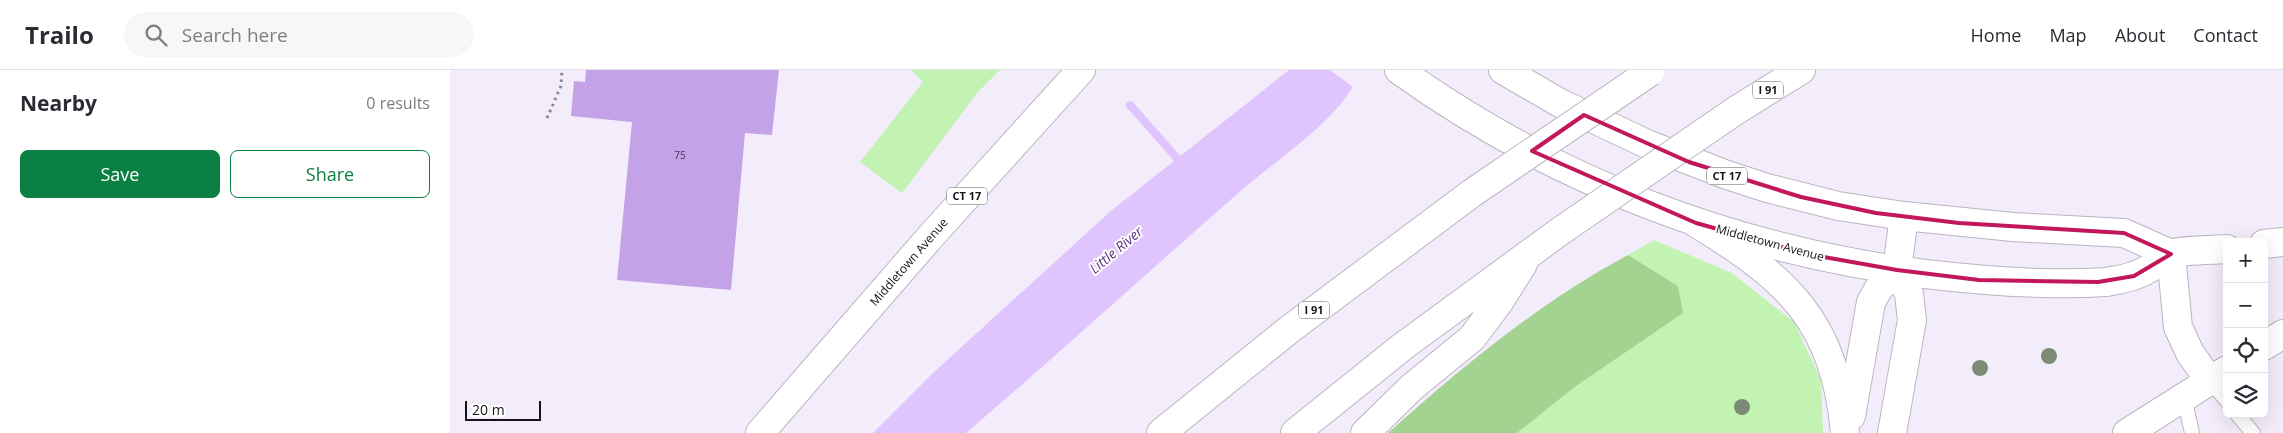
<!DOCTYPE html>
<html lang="en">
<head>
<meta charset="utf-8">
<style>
  body { margin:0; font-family:"Open Sans",sans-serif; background:#f7f7f7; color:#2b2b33 }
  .controls { position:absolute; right:15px; bottom:15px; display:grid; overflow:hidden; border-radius:8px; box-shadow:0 5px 20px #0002 }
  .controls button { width:45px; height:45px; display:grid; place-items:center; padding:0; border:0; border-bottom:1px solid #e1e1e2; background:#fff; color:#2b2b33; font:25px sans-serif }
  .scale { position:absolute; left:15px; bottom:12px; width:76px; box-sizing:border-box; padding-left:5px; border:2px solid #161418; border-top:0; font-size:14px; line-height:18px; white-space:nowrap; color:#161418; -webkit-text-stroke:4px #fff; paint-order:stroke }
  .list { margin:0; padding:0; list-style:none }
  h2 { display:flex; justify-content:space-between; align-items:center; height:65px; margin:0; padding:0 20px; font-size:21px }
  h2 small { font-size:16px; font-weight:400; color:#7c7c81 }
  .actions { display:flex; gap:10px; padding:15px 20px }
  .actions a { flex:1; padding:11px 0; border:1px solid #0b8043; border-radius:8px; text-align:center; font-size:18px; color:#0b8043 }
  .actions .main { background:#0b8043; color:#fff }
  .icon { flex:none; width:28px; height:28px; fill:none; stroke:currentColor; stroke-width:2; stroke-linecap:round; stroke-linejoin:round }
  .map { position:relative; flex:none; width:1833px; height:363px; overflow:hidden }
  header { display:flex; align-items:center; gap:30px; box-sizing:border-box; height:70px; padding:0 25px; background:#fff; border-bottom:1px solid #e1e1e2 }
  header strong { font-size:24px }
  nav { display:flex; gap:28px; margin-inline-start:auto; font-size:18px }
  .search { width:350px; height:45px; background:#f7f7f7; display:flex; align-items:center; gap:12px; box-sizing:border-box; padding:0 18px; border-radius:28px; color:#7c7c81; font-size:19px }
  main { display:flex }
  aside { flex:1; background:#fff }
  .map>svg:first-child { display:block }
</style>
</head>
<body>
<header>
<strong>Trailo</strong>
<div class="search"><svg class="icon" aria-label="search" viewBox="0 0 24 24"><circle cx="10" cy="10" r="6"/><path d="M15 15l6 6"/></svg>Search here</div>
<nav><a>Home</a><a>Map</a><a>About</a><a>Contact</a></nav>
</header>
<main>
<aside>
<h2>Nearby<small>0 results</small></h2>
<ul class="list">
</ul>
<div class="actions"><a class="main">Save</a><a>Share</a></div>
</aside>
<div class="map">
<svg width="1833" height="363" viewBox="0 0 1833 363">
  <rect width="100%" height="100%" fill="#f3edfb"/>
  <!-- green -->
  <g fill="#c3f3b2">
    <path d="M461 0H550L527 23 452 123 410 92 473 12Z"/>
    <path d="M1204 170 1282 203 1344 252 1371 310 1373 363H1067L1126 316 1228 216 1178 185Z"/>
  </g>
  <!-- forest -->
  <path fill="#a2d390" d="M1178 185 1228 216 1233 243 1126 316 1067 363H938C1012 297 1090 232 1178 185Z"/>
  <!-- water -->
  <path fill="#dfc4fe" d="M839 0H880L903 17C876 60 824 91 786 125 696 204 607 285 516 363H423L483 303 662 140Z"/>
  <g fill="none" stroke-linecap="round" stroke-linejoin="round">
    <!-- stream -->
    <path stroke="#dfc4fe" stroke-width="8" d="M680 35 733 95"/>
  </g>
  <!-- building -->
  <path fill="#c4a2e8" d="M136 0H329L322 65 295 63 281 220 167 210 182 52 121 46 124 11 135 12Z"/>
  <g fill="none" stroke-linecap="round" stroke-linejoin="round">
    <!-- lane casing -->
    <g stroke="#bbb4c2" stroke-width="16">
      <g id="lane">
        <path d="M1760 311 1777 331"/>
        <path d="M1734 327 1742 363"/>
        <path d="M1787 344 1803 363"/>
      </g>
    </g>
    <!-- street casing -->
    <g stroke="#bbb4c2" stroke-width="30">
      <g id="street">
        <path d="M1721 184 1728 257 1740 283 1760 311"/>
        <path d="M1814 276 1833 264"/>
        <path d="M1677 363 1777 300"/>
      </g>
    </g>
    <!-- primary casing -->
    <g stroke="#bbb4c2" stroke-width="30">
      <g id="primary">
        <path d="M949 0C1105 112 1286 180 1475 204 1535 211 1596 216 1656 212 1672 210 1688 206 1702 197 1707 193 1713 187 1720 184 1729 180 1764 180 1777 179"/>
        <path d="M1053 0 1110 33 1197 74 1277 105 1317 118 1388 136 1454 146 1563 157 1674 163 1721 184"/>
        <path d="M1814 174 1833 172"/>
        <path d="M310 363 481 166 631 0"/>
      </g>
    </g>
    <!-- highway casing -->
    <g stroke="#bbb4c2" stroke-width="30">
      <g id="highway">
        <path d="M1285 41 1351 0"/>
        <path d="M1246 153C1338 209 1385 251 1395 363"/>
        <path d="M1401 346 1421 232 1429 218 1447 200 1454 146"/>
        <path d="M711 363 840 259 1022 123"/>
        <path d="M845 363 952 277 1109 162"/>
        <path d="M915 363 962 317 1022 268 1049 232 1073 194"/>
        <path d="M1442 363 1462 250 1459 224 1447 200"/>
      </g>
    </g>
    <!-- path -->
    <path stroke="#8a868f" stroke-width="3" stroke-dasharray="2.5 4" stroke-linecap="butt" d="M97 48 111 16 112 0"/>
    <!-- lane -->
    <use href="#lane" stroke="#fff" stroke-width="14"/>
    <!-- street -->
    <use href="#street" stroke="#fff" stroke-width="28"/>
    <!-- primary -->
    <use href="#primary" stroke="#fff" stroke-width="28"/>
    <!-- highway -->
    <use href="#highway" stroke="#fff" stroke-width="28"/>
    <!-- highway-bridge casing -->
    <g stroke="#bbb4c2" stroke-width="30" stroke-linecap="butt">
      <g id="highway-bridge">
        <path d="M1022 123 1200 2"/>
        <path d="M1109 162 1285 41"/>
      </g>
    </g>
    <!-- highway-bridge -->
    <use href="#highway-bridge" stroke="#fff" stroke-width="28"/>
  </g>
  <!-- trees -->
  <g fill="#7c8b78">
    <circle cx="1599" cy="286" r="8"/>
    <circle cx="1530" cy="298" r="8"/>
    <circle cx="1292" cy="337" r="8"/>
  </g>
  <!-- marked area -->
  <path fill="none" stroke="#c2185b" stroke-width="4" stroke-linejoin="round" d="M1134 45 1239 92 1351 127 1426 143 1509 153 1674 163 1721 184 1684 206 1648 212 1529 210 1447 200 1357 184 1246 153 1082 81Z"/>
  <g text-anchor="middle" stroke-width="4" stroke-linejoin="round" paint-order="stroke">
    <!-- number labels -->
    <g font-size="10" fill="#42384c">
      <text x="230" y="89">75</text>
    </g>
    <!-- shield labels -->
    <g fill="#fff" stroke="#5c5a5d" stroke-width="1">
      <rect x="1303" y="11.5" width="30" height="17" rx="4"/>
      <rect x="1257" y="97.5" width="40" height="17" rx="4"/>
      <rect x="497" y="117.5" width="40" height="17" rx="4"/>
      <rect x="849" y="231.5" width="30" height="17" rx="4"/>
    </g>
    <g font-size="11" font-weight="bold" fill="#161418">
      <text x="1318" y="24">I 91</text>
      <text x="1277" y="110">CT 17</text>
      <text x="517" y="130">CT 17</text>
      <text x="864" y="244">I 91</text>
    </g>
    <!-- street labels -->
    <g font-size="12" fill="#161418" stroke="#fff">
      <text transform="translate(1320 173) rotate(15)" y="4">Middletown Avenue</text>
      <text transform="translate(459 192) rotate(-49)" y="4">Middletown Avenue</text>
    </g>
    <!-- water labels -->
    <g font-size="14" font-style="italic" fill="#5c3082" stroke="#fff">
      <text transform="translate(666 180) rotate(-40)" y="5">Little River</text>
    </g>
  </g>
</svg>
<div class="controls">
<button>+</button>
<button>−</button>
<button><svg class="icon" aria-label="locate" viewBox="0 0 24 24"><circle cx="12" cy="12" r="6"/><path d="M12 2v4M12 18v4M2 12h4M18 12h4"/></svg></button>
<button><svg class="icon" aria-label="layers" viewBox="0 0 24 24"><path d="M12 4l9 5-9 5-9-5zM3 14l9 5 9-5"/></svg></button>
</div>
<div class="scale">20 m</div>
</div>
</main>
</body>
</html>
